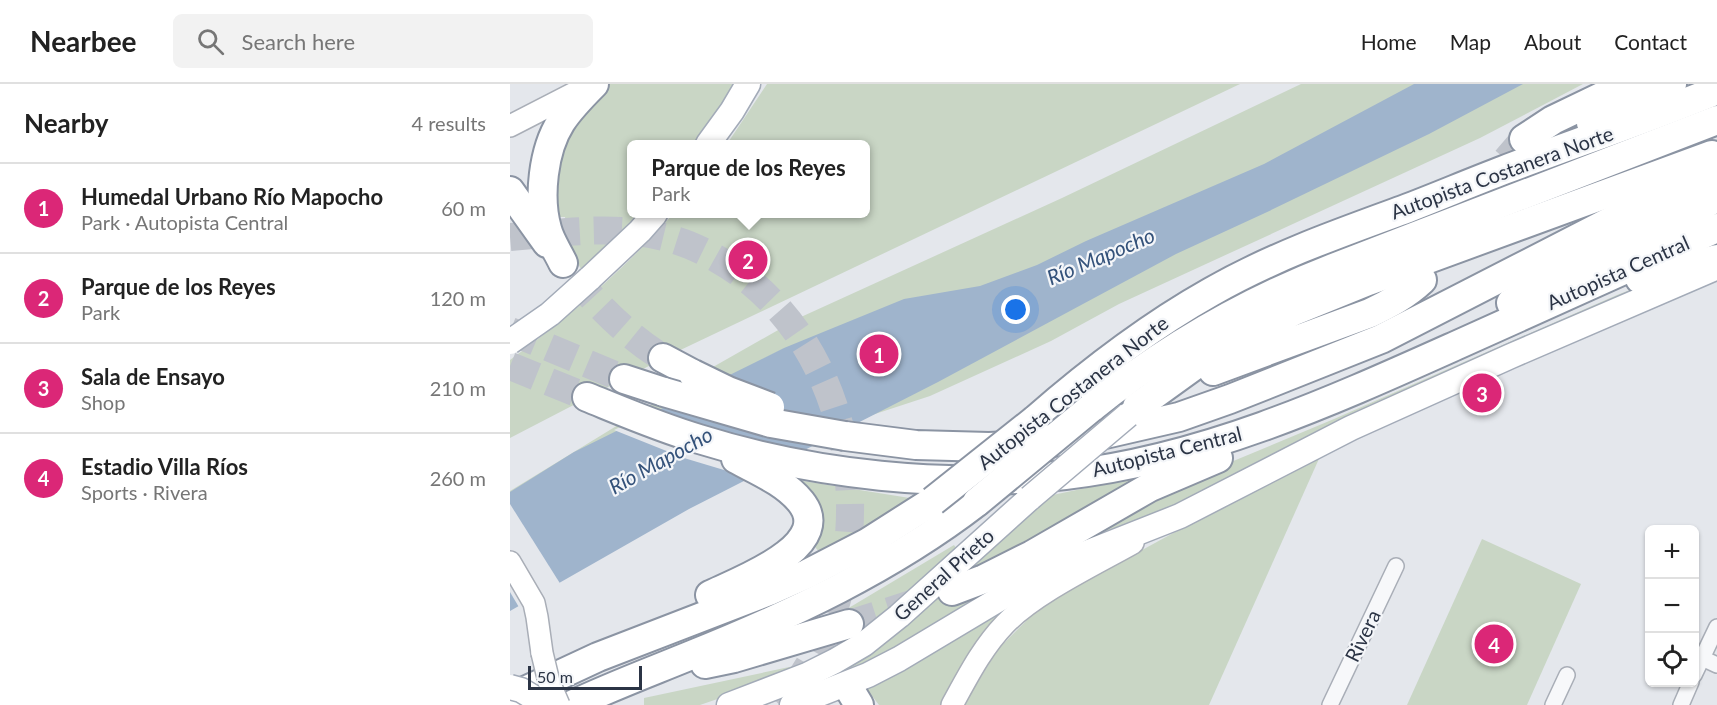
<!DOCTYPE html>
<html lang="en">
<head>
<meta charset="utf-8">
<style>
  body { margin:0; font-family:Lato,sans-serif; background:#f2f2f2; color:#222 }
  .controls { position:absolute; right:18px; bottom:18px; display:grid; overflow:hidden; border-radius:9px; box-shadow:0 2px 4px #0004 }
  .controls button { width:54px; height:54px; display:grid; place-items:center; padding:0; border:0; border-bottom:2px solid #e0e0e0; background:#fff; color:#222; font:30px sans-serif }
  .scale { position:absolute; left:18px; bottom:15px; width:114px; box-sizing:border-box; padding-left:6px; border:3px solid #2b3445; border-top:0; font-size:16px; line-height:21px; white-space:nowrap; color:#2b3445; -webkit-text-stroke:4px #f4f6f9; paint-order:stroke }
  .you { position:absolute; left:506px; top:226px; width:21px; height:21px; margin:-15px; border:4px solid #fff; border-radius:50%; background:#1a73e8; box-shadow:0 0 0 9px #1a73e833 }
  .badge { display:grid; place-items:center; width:39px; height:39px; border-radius:50%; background:#db2777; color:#fff; font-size:20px; font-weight:700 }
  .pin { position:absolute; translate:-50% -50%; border:3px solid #fff; box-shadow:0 2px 6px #0006 }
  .popup { position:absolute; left:117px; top:56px; width:243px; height:78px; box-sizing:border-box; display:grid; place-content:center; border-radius:9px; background:#fff; filter:drop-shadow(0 2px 4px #0005); font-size:20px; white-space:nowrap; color:#767676 }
  .popup b { font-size:22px; color:#222 }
  .popup::after { content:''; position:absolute; left:50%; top:100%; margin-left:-12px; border:12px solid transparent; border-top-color:#fff }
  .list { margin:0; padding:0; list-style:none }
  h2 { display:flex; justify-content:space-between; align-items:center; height:78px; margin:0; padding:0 24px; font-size:26px }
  h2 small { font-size:20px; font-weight:400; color:#767676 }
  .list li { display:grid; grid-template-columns:39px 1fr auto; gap:18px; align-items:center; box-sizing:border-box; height:90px; padding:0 24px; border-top:2px solid #e0e0e0 }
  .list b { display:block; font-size:22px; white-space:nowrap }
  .list p { margin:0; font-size:20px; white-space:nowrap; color:#767676 }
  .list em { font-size:20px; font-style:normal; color:#767676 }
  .icon { flex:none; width:33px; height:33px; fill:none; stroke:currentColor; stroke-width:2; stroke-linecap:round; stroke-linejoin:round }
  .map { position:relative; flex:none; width:1207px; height:621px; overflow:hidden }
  header { display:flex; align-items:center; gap:36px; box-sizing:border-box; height:84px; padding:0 30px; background:#fff; border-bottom:2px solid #e0e0e0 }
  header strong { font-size:28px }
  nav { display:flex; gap:33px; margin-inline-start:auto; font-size:21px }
  .search { width:420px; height:54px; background:#f2f2f2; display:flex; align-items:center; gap:15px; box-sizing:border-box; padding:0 21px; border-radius:9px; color:#767676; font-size:22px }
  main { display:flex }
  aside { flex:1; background:#fff }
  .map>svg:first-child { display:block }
</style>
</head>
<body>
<header>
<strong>Nearbee</strong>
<div class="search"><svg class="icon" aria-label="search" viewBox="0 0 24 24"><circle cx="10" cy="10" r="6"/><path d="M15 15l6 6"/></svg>Search here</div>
<nav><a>Home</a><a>Map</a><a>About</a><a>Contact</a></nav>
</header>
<main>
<aside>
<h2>Nearby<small>4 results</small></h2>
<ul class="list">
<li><span class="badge">1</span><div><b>Humedal Urbano Río Mapocho</b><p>Park · Autopista Central</p></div><em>60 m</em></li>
<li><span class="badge">2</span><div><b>Parque de los Reyes</b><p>Park</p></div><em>120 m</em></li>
<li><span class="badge">3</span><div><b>Sala de Ensayo</b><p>Shop</p></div><em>210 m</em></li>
<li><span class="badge">4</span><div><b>Estadio Villa Ríos</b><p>Sports · Rivera</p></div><em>260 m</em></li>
</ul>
</aside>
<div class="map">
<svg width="1207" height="621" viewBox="0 0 1207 621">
  <rect width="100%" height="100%" fill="#e4e7ec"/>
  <!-- green -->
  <g fill="#c9d6c5">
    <path d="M97 0H224L186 60H121V130H131L73 189 58 160 55 133H46L43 107 55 48Z"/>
    <path d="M257 0H730L162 270 0 354V276C59 233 115 185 163 130H355V60H217Z"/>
    <path d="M791 0H1073L970 54 609 220 541 257 420 312 362 331 225 397 0 526V407L203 283 291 233 552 114Z"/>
    <path d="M1175 188 363 579 256 621H240L314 593 538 412 647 389 721 378 824 335 1107 211 1143 197Z"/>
    <path d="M812 368 699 621H454L488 565 533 520Z"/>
    <path d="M287 396 406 415 351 448 310 469 305 463C317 432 313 416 287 396Z"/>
    <path d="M972 455 1071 500 1017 621H897Z"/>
    <path d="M444 461 448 467 373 534 325 567 251 600 190 621H134V614L284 582 296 578 344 552 349 534 354 530 339 533 337 525Z"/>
    <path d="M547 489 518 516 436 621H369L353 600Z"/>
  </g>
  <!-- water -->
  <path fill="#9fb4cc" d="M904 0H1013L919 50 755 129 666 170 428 298 179 425 0 527V408L64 368 274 264 394 215 470 202 527 181 576 157 754 80Z"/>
  <!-- pier -->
  <g fill="#e4e7ec">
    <path d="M142 327 244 395 174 374 104 346Z"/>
    <path d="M0 420 51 501 10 525 0 508Z"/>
  </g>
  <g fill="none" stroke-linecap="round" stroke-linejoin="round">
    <!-- highway-tunnel -->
    <g stroke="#bfc3cb" stroke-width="28" stroke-dasharray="28 14" stroke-linecap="butt">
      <path d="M947 144 991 82 1014 55"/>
      <path d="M0 153C60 148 122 138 179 161 355 234 389 485 270 621"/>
      <path d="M64 193C90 224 118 252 153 274"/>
      <path d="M0 247 114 295"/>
      <path d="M0 282 77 313"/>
      <path d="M339 540 411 517"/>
    </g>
    <!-- street casing -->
    <g stroke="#a9aeb7" stroke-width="18">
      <g id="street">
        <path d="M1192 574 1207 581"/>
        <path d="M1184 591 1207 543"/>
        <path d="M820 621 886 482"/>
        <path d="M1043 621 1057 591"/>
        <path d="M1171 621 1181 598"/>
      </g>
    </g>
    <!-- secondary casing -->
    <g stroke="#a9aeb7" stroke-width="24">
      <g id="secondary">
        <path d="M0 42 74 4"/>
        <path d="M0 478 24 519 27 533 32 569"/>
        <path d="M442 621C458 592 472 564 495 540 525 509 584 481 623 459"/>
      </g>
    </g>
    <!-- primary casing -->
    <g stroke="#a3abb8" stroke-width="27">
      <g id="primary">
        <path d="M198 60 222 27 238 0"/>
        <path d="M79 195 130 147 145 130"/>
        <path d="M219 621 297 591 325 577 354 560 389 532 520 414"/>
        <path d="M282 621 358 591 389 575 546 481 670 432 841 344 1001 272 1203 185"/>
      </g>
    </g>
    <!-- highway casing -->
    <g stroke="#8b94a3" stroke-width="32">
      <g id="highway">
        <path d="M1081 39 1162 0"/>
        <path d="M1014 55 1043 36 1116 1"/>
        <path d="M0 107 37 159"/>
        <path d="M53 179C48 168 40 157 37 145 28 114 33 66 51 38 60 24 72 12 84 0"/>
        <path d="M1130 195 1207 175"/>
        <path d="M1001 219 1103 163 1207 114"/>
        <path d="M153 274 183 290"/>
        <path d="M703 287 860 229C879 220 896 211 912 196"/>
        <path d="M114 295 154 308"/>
        <path d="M77 313C114 328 151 344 189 355 304 391 436 405 555 391 694 375 820 318 945 262 1032 223 1120 183 1207 144"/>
        <path d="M627 323 688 279 784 227 858 197 1202 71"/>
        <path d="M581 324C656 264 733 219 823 184L1207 36"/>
        <path d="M525 336C580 288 637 244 701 208 762 173 827 150 893 126 927 113 960 99 994 86 1065 59 1137 35 1207 6"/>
        <path d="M335 352 406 361 479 363 518 361 582 353 669 333 720 315 871 255 1144 115 1207 87"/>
        <path d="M442 507 474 495 522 471 640 403 708 374"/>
        <path d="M200 511C227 498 326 462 291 418 275 398 248 387 226 375"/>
        <path d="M195 580 224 574 339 540"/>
        <path d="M340 606 349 621"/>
        <path d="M0 614 88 573 259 507 297 490 357 459 423 417"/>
        <path d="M62 621C100 603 140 588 179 572 281 531 380 485 467 418"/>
      </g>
    </g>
    <!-- street -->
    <use href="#street" stroke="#f7f8fa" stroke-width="15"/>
    <!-- secondary -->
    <use href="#secondary" stroke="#fff" stroke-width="21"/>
    <!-- primary -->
    <use href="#primary" stroke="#fff" stroke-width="24"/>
    <!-- highway -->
    <use href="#highway" stroke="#fff" stroke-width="28"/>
    <!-- secondary-bridge casing -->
    <g stroke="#a9aeb7" stroke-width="24" stroke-linecap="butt">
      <path id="secondary-bridge" d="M32 569 39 598 49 621"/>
    </g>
    <!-- primary-bridge casing -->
    <g stroke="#a3abb8" stroke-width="27" stroke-linecap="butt">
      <g id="primary-bridge">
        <path d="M0 258 40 230 79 195"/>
        <path d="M520 414 618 331"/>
        <path d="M0 603 11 606 36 621"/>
      </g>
    </g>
    <!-- highway-bridge casing -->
    <g stroke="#8b94a3" stroke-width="32" stroke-linecap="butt">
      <g id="highway-bridge">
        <path d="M183 290 218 307 260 323"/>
        <path d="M154 308 261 339 335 352"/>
        <path d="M423 417 525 336"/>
        <path d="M467 418 581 324"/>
      </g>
    </g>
    <!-- secondary-bridge -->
    <use href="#secondary-bridge" stroke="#fff" stroke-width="21"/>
    <!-- primary-bridge -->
    <use href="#primary-bridge" stroke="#fff" stroke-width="24"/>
    <!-- highway-bridge -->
    <use href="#highway-bridge" stroke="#fff" stroke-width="28"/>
  </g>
  <g text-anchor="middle" stroke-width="4.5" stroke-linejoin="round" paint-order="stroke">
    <!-- street labels -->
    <g font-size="20" fill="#2b3445" stroke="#f4f6f9">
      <text transform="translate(992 89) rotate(-20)" y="7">Autopista Costanera Norte</text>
      <text transform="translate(1108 189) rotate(-24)" y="7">Autopista Central</text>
      <text transform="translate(563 309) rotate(-38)" y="7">Autopista Costanera Norte</text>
      <text transform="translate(657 368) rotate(-14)" y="7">Autopista Central</text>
      <text transform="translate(434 491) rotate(-42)" y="7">General Prieto</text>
      <text transform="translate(853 552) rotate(-64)" y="7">Rivera</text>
    </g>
    <!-- water labels -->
    <g font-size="21" font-style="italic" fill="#34527a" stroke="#f4f6f9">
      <text transform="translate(591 173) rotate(-23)" y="7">Río Mapocho</text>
      <text transform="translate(151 377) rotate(-29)" y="7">Río Mapocho</text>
    </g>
  </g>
</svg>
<div class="controls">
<button>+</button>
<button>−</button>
<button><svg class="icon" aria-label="locate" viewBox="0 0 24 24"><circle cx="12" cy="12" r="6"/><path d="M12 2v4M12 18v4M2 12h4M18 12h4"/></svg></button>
</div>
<div class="scale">50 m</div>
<div class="you"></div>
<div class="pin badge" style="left:369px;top:270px">1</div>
<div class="pin badge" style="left:238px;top:176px">2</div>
<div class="popup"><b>Parque de los Reyes</b>Park</div>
<div class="pin badge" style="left:972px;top:309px">3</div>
<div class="pin badge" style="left:984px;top:560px">4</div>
</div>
</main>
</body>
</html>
